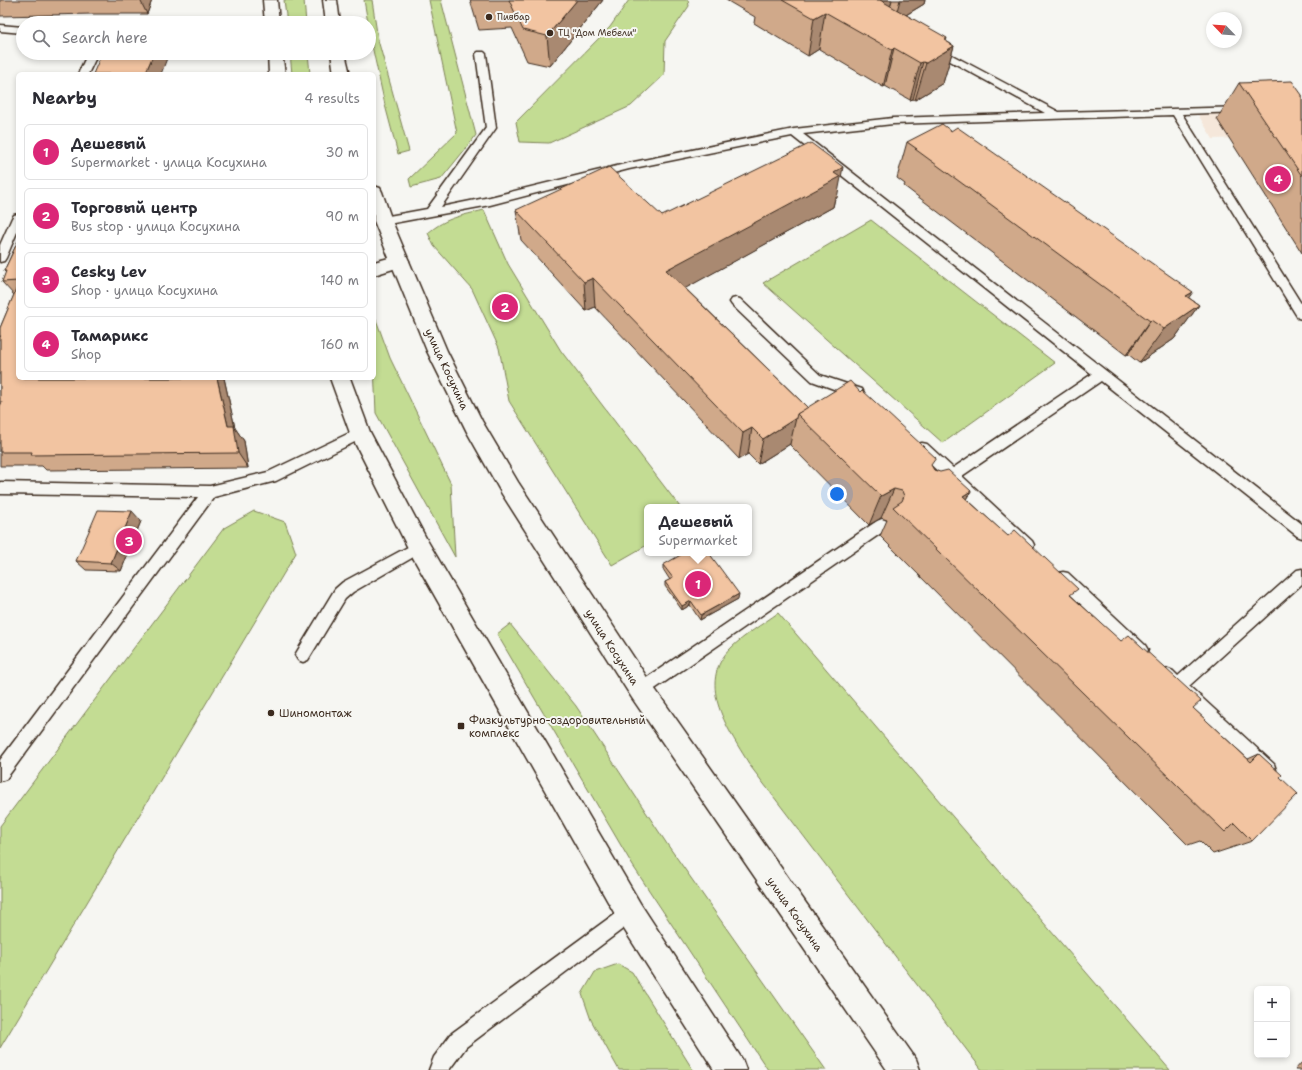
<!DOCTYPE html>
<html lang="en">
<head>
<meta charset="utf-8">
<style>
  body { margin:0; font-family:"Shantell Sans",sans-serif; background:#f7f7f7; color:#2b2b33 }
  .controls { position:absolute; right:12px; bottom:12px; display:grid; overflow:hidden; border-radius:6px; box-shadow:0 2px 6px #0003 }
  .controls button { width:36px; height:36px; display:grid; place-items:center; padding:0; border:0; border-bottom:1px solid #e1e1e2; background:#fff; color:#2b2b33; font:20px sans-serif }
  .compass { position:absolute; left:1206px; top:12px; width:36px; height:36px; border-radius:50%; background:#fff; box-shadow:0 2px 6px #0003; rotate:295deg }
  .you { position:absolute; left:837px; top:494px; width:14px; height:14px; margin:-10px; border:3px solid #fff; border-radius:50%; background:#1a73e8; box-shadow:0 0 0 6px #1a73e833 }
  .badge { display:grid; place-items:center; width:26px; height:26px; border-radius:50%; background:#db2777; color:#fff; font-size:13px; font-weight:700 }
  .pin { position:absolute; translate:-50% -50%; border:2px solid #fff; box-shadow:0 1px 4px #0006 }
  .popup { position:absolute; left:644px; top:504px; width:108px; height:52px; box-sizing:border-box; display:grid; place-content:center; border-radius:6px; background:#fff; filter:drop-shadow(0 1px 3px #0005); font-size:13px; white-space:nowrap; color:#7c7c81 }
  .popup b { font-size:15px; color:#2b2b33 }
  .popup::after { content:''; position:absolute; left:50%; top:100%; margin-left:-8px; border:8px solid transparent; border-top-color:#fff }
  .list { margin:0; padding:0; list-style:none }
  h2 { display:flex; justify-content:space-between; align-items:center; height:52px; margin:0; padding:0 16px; font-size:17px }
  h2 small { font-size:13px; font-weight:400; color:#7c7c81 }
  .list li { display:grid; grid-template-columns:26px 1fr auto; gap:12px; align-items:center; box-sizing:border-box; height:56px; margin:0 8px 8px; padding:0 8px; border:1px solid #e1e1e2; border-radius:6px }
  .list b { display:block; font-size:15px; white-space:nowrap }
  .list p { margin:0; font-size:13px; white-space:nowrap; color:#7c7c81 }
  .list em { font-size:13px; font-style:normal; color:#7c7c81 }
  .icon { flex:none; width:22px; height:22px; fill:none; stroke:currentColor; stroke-width:2; stroke-linecap:round; stroke-linejoin:round }
  .map { position:relative; flex:none; width:1302px; height:1070px; overflow:hidden }
  .search { position:absolute; background:#fff; box-shadow:0 2px 6px #0003; left:16px; top:16px; width:360px; height:44px; display:flex; align-items:center; gap:10px; box-sizing:border-box; padding:0 14px; border-radius:22px; color:#7c7c81; font-size:15px }
  .panel { position:absolute; background:#fff; box-shadow:0 2px 6px #0003; left:16px; top:72px; width:360px; height:308px; border-radius:6px }
  .map>svg:first-child { display:block }
</style>
</head>
<body>
<div class="map">
<svg width="1302" height="1070" viewBox="0 0 1302 1070">
  <rect width="100%" height="100%" fill="#f6f6f2"/>
  <filter id="ink" filterUnits="userSpaceOnUse"><feTurbulence type="fractalNoise" baseFrequency=".025" numOctaves="2"/><feDisplacementMap in="SourceGraphic" scale="8" xChannelSelector="R" yChannelSelector="G"/><feConvolveMatrix kernelMatrix="1 2 1 2 8 2 1 2 1" color-interpolation-filters="sRGB"/></filter>
  <g filter="url(#ink)">
    <!-- built -->
    <path fill="#f5e7da" d="M1281 109 1300 136 1213 139 1197 113Z"/>
    <!-- green -->
    <g fill="#c3dc93" stroke="#7f8358">
      <path d="M284 0H304L306 23H287Z"/>
      <path d="M364 0H372L378 40 409 151 398 154 385 105 371 41 369 23H368Z"/>
      <path d="M429 0H441L476 135 471 142 441 179 411 187 409 179 457 133Z"/>
      <path d="M629 0H688L689 6 665 41 664 75 631 106 549 143 520 142 516 122 610 27Z"/>
      <path d="M290 53H308L310 74H292Z"/>
      <path d="M484 210 508 264 561 351 680 507H647V545L612 565 509 401 499 348 472 289 434 246 428 233C447 217 461 216 484 210Z"/>
      <path d="M871 220 1055 363 943 443 763 283Z"/>
      <path d="M374 314 390 358 451 484 455 557 376 413 374 365Z"/>
      <path d="M254 511 285 522 296 553 0 1048V826L224 528Z"/>
      <path d="M778 613 1170 1070H982L751 767C730 732 694 684 731 648 743 636 764 623 778 613Z"/>
      <path d="M510 624 576 706 667 844 826 1070H768L633 866 497 634Z"/>
      <path d="M618 964 632 972 693 1070H619L591 1020 582 994 595 972Z"/>
    </g>
    <g fill="none" stroke-linecap="round" stroke-linejoin="round">
      <!-- lane casing -->
      <g stroke="#3b2a1e" stroke-width="3">
        <g id="lane">
          <path d="M0 25 23 27V33L0 31Z"/>
          <path d="M935 46 1059 112 1246 107 1247 109 1246 111 1242 112 1182 114 1302 305V319L1298 318 1173 115 893 124 803 134 1302 524V538L1297 536 1101 381 962 476 1032 541 1034 545 1032 549 1027 551 1022 549 951 484 946 486 941 484 939 480 942 475 917 452 915 448 917 444 922 443 927 444 953 468 1092 374 792 136 629 169 490 205 383 225 379 224 377 221 379 218 383 217 427 209 486 128 476 54 478 52H484L486 54 496 128 441 207 490 197 629 163 794 129 893 118 1045 113 932 51 930 49Z"/>
          <path d="M88 53H98L88 74H78Z"/>
          <path d="M18 214V230L6 258 4 261 0 262V245L12 218 14 215Z"/>
          <path d="M736 298 740 299 820 375 862 389 864 393 862 397 858 398 812 381 732 305 730 302 732 299Z"/>
          <path d="M360 428 365 429 367 433 365 437 276 481 214 497 6 779 0 781V760L198 497 0 494V482L210 486 268 472Z"/>
          <path d="M882 519 887 521 889 525 887 529 646 695 641 697 636 695 633 690 636 685 877 521Z"/>
          <path d="M419 541 424 543 426 547 424 551 353 592 345 599 308 660 303 662 298 660 295 655 298 650 335 589 343 582Z"/>
          <path d="M1302 569V584L1189 686 1274 764 1276 770 1274 776 1268 778 1262 776 1179 696 1177 693C1170 690 1164 683 1160 676L1163 671 1168 669 1173 671 1178 676 1297 570Z"/>
          <path d="M1063 572 1068 573 1145 645 1148 650 1145 655 1140 657 1135 655 1058 583 1056 578 1058 573Z"/>
          <path d="M630 904 636 907 639 913 636 919 466 1047 449 1070H429L434 1057 452 1033 624 907Z"/>
        </g>
      </g>
      <!-- street casing -->
      <g stroke="#3b2a1e" stroke-width="3">
        <g id="street">
          <path d="M263 0H277L279 23H265Z"/>
          <path d="M268 53H282L285 74H269Z"/>
          <path d="M400 255 406 257 409 261 406 265 374 275V262Z"/>
          <path d="M330 378H350L370 432 427 540 640 903 742 1059 746 1070H714L620 923 411 554 350 433Z"/>
        </g>
      </g>
      <!-- secondary casing -->
      <g stroke="#3b2a1e" stroke-width="3">
        <g id="secondary">
          <path d="M323 0H337L340 23H326Z"/>
          <path d="M331 53H345L350 74H334Z"/>
          <path d="M374 186 380 188 382 192 392 221 447 351 482 421 518 482 650 682 916 1059 920 1070H887L632 698 502 494 467 432 427 351 374 221Z"/>
        </g>
      </g>
      <!-- lane -->
      <use href="#lane" fill="#f6f6f2" fill-rule="evenodd"/>
      <!-- street -->
      <use href="#street" fill="#f6f6f2" fill-rule="evenodd"/>
      <!-- secondary -->
      <use href="#secondary" fill="#f6f6f2" fill-rule="evenodd"/>
    </g>
    <!-- wall -->
    <g fill="#d0a98a" stroke="#3b2a1e">
      <path d="M0 0H152L147 14H93L0 16Z"/>
      <path d="M470 0H603L550 66 527 61 512 28 479 30Z"/>
      <path d="M726 0H925L924 4 906 15 946 41 954 46 943 83 915 100 913 99 910 100 885 86 883 87 819 49 808 56 754 23 755 17Z"/>
      <path d="M1239 83 1302 95V253L1217 119Z"/>
      <path d="M907 142 1189 298 1199 305 1174 339 1139 363 1128 354 1126 355 904 186 905 184 897 178Z"/>
      <path d="M835 198 833 207 685 288 808 408 932 466 934 470 971 491 966 499 1248 759 1259 754 1280 777 1252 841 1213 854 1200 841 1188 845 880 536 887 520 881 518 869 525 790 445V444L758 464 748 454 739 459 595 307 586 311 521 240 516 210 662 216 837 198Z"/>
      <path d="M18 241V378H224L235 428 244 441 248 468 46 470 42 466H0V328L14 295 2 282 6 273 4 271Z"/>
      <path d="M141 521 121 571 86 570 76 561Z"/>
      <path d="M663 565 738 599 700 620 690 605 682 610 665 586V582L670 580 663 569Z"/>
      <path d="M1302 1062V1070H1295Z"/>
    </g>
    <!-- shaded-wall -->
    <g fill="#a98971" stroke="#3b2a1e">
      <path d="M140 0H152L147 14Z"/>
      <path d="M577 0H603L550 66 547 36Z"/>
      <path d="M878 0H892L885 27Z"/>
      <path d="M900 0H925L924 4 894 22Z"/>
      <path d="M825 12 819 49 808 56 814 18Z"/>
      <path d="M947 38 943 53 954 46 943 83 915 100 926 63 944 40Z"/>
      <path d="M894 48 885 86 883 87 892 50Z"/>
      <path d="M154 53H169L161 74H145Z"/>
      <path d="M923 62 913 99 910 100 920 63Z"/>
      <path d="M843 167 837 198H835L833 207 666 299V270Z"/>
      <path d="M593 278 595 307 586 311 584 282Z"/>
      <path d="M1193 292 1168 326 1186 296Z"/>
      <path d="M1199 305 1174 339 1139 363 1164 329Z"/>
      <path d="M1151 320 1128 354 1126 355 1150 321Z"/>
      <path d="M217 378H224L235 428 244 441 248 468 238 453 228 426Z"/>
      <path d="M796 418 790 444 758 464 763 439Z"/>
      <path d="M752 428 748 454 739 459 743 433Z"/>
      <path d="M894 489 881 518 869 525 881 496Z"/>
      <path d="M971 491 954 519 963 496Z"/>
      <path d="M132 511 141 521 121 571 111 563Z"/>
      <path d="M739 594 738 599 700 620 701 615Z"/>
      <path d="M691 601 690 605 682 610V606Z"/>
    </g>
    <!-- building -->
    <g fill="#f2c4a1" stroke="#3b2a1e">
      <path d="M509 0H577L547 36 523 30Z"/>
      <path d="M782 0H880L947 38 944 40 954 46 926 63 923 62 920 63 894 48 892 50 825 12 814 18Z"/>
      <path d="M102 53H154L145 74H93Z"/>
      <path d="M1292 81 1302 95V176L1239 83Z"/>
      <path d="M942 124 951 131 957 127 1193 292 1186 296 1199 305 1164 329 1151 320 1150 321 915 149H917L907 142Z"/>
      <path d="M811 143 843 167 834 173 840 177 666 270 808 408 797 414 796 418 763 439 752 428 743 433 593 278 584 282 516 210 609 167 662 216Z"/>
      <path d="M18 241V281L2 282 6 271H4Z"/>
      <path d="M18 285V378H217L228 426H234L238 453 31 455 32 452H0V406L2 402H0V337L1 336H0V328Z"/>
      <path d="M850 381 860 392 862 390 936 458 931 465 934 470 940 472 948 470 971 491 963 496 1008 536 1015 530 1078 589 1070 595 1121 641 1129 635 1201 701 1193 708 1251 762 1259 754 1282 775 1280 777 1298 794 1252 841 1234 823 1225 832 893 507 902 501 904 496 902 491 894 489 881 496 797 414Z"/>
      <path d="M98 510 132 511 111 563 76 561Z"/>
      <path d="M684 553H709L739 594 701 615 691 601 682 606 665 582 673 578 663 565Z"/>
    </g>
  </g>
  <!-- markers -->
  <g fill="#3b2a1e" stroke="#f6f6f2" stroke-width="1.5">
    <circle cx="489" cy="17" r="4"/>
    <circle cx="550" cy="33" r="4"/>
    <circle cx="271" cy="713" r="4"/>
    <rect x="457" y="722" width="8" height="8" rx="2"/>
  </g>
  <g text-anchor="middle" stroke-width="4" stroke-linejoin="round" paint-order="stroke">
    <!-- far-poi labels -->
    <g font-size="9" fill="#3b2a1e" stroke="#f6f6f2" text-anchor="start">
      <text x="497" y="20">Пивбар</text>
      <text x="558" y="36">ТЦ "Дом Мебели"</text>
    </g>
    <!-- street labels -->
    <g font-size="11" fill="#3b2a1e" stroke="#f6f6f2">
      <text transform="translate(447 369) rotate(65)" y="4">улица Косухина</text>
      <text transform="translate(612 647) rotate(57)" y="4">улица Косухина</text>
      <text transform="translate(795 914) rotate(55)" y="4">улица Косухина</text>
    </g>
    <!-- poi labels -->
    <g font-size="11" fill="#3b2a1e" stroke="#f6f6f2" text-anchor="start">
      <text x="279" y="717">Шиномонтаж</text>
      <text x="469" y="724">Физкультурно-оздоровительный<tspan x="469" dy="13">комплекс</tspan></text>
    </g>
  </g>
</svg>
<div class="controls">
<button>+</button>
<button>−</button>
</div>
<svg class="compass" viewBox="-18 -18 36 36"><path d="M0-13l5 13h-10z" fill="#e53935"/><path d="M0 13l5-13h-10z" fill="#7c7c81"/></svg>
<div class="you"></div>
<div class="pin badge" style="left:698px;top:584px">1</div>
<div class="popup"><b>Дешевый</b>Supermarket</div>
<div class="pin badge" style="left:505px;top:307px">2</div>
<div class="pin badge" style="left:129px;top:541px">3</div>
<div class="pin badge" style="left:1278px;top:179px">4</div>
<div class="search"><svg class="icon" aria-label="search" viewBox="0 0 24 24"><circle cx="10" cy="10" r="6"/><path d="M15 15l6 6"/></svg>Search here</div>
<section class="panel">
<h2>Nearby<small>4 results</small></h2>
<ul class="list">
<li><span class="badge">1</span><div><b>Дешевый</b><p>Supermarket · улица Косухина</p></div><em>30 m</em></li>
<li><span class="badge">2</span><div><b>Торговый центр</b><p>Bus stop · улица Косухина</p></div><em>90 m</em></li>
<li><span class="badge">3</span><div><b>Cesky Lev</b><p>Shop · улица Косухина</p></div><em>140 m</em></li>
<li><span class="badge">4</span><div><b>Тамарикс</b><p>Shop</p></div><em>160 m</em></li>
</ul>
</section>
</div>
</body>
</html>
